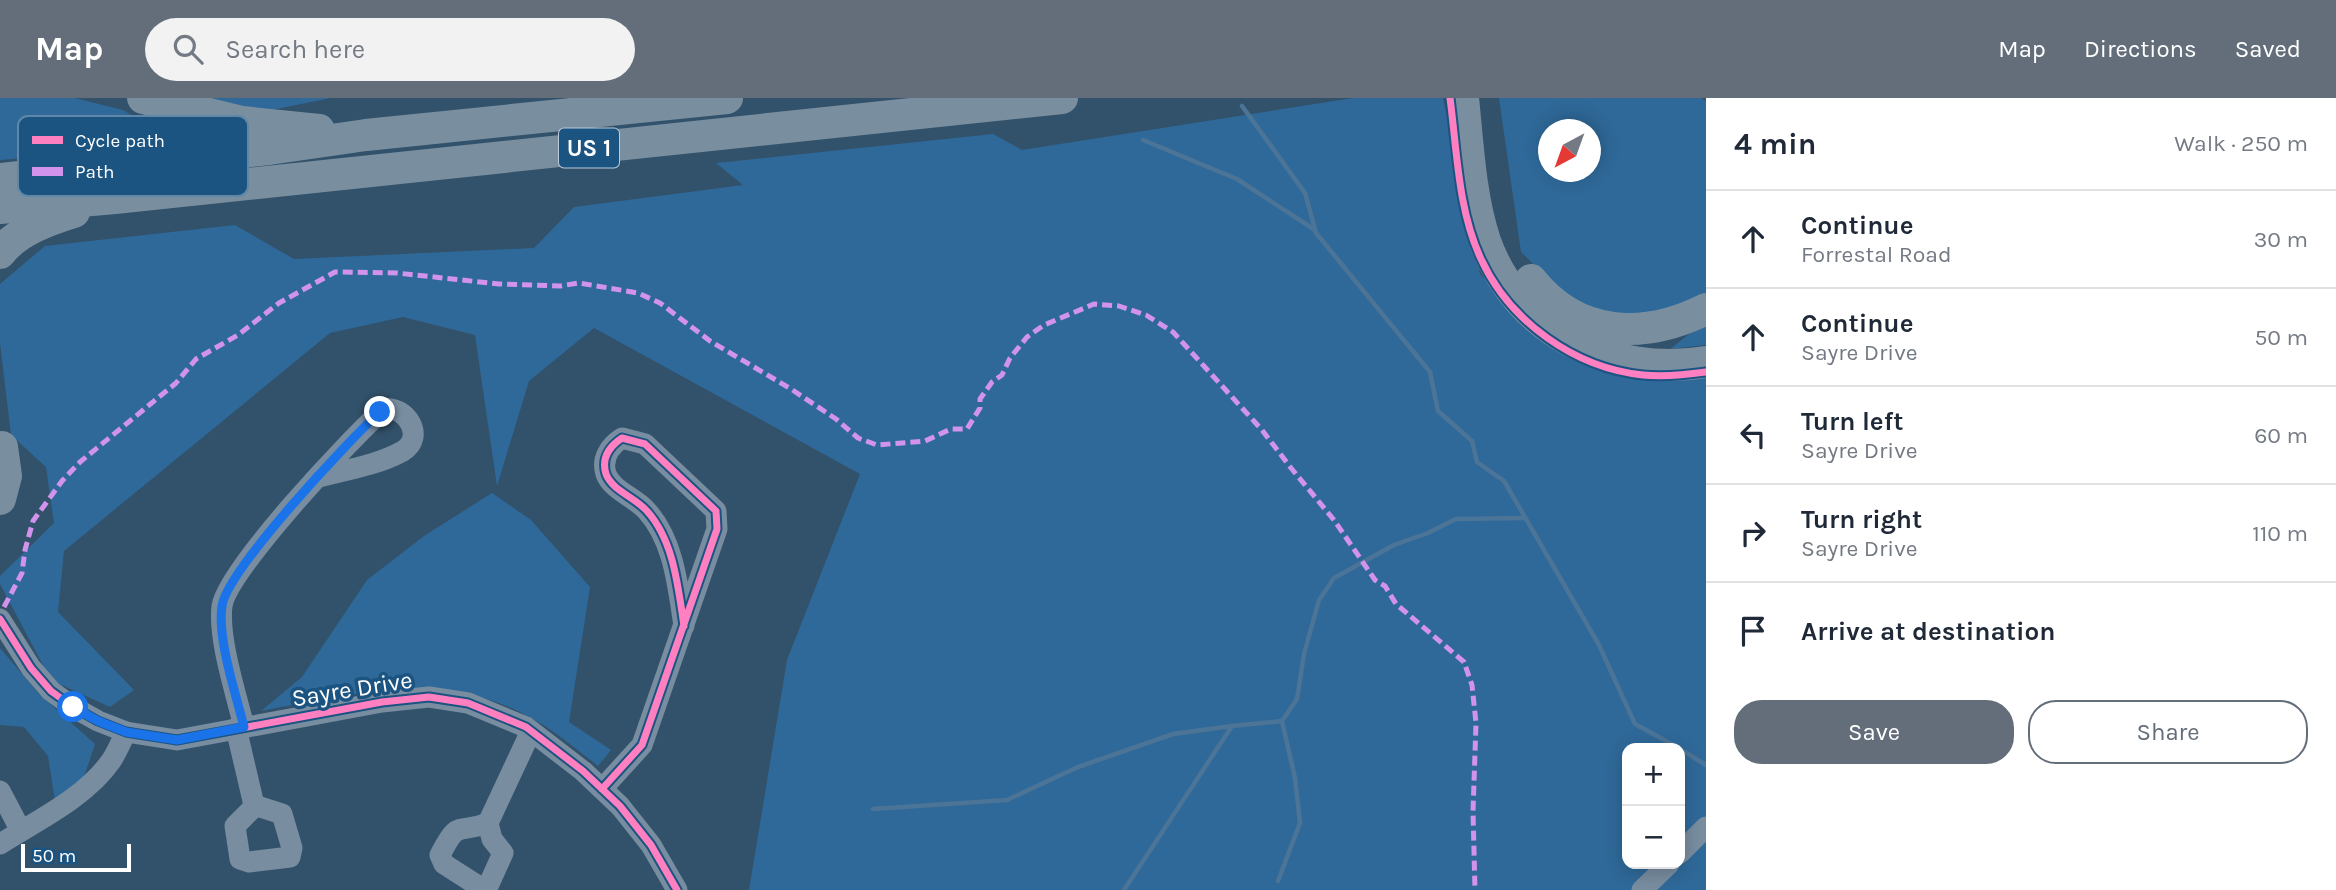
<!DOCTYPE html>
<html lang="en">
<head>
<meta charset="utf-8">
<style>
  body { margin:0; font-family:Karla,sans-serif; background:#f2f2f3; color:#1f2937 }
  .controls { position:absolute; right:21px; bottom:21px; display:grid; overflow:hidden; border-radius:14px; box-shadow:0 4px 18px #0003 }
  .controls button { width:63px; height:63px; display:grid; place-items:center; padding:0; border:0; border-bottom:2px solid #e0e1e3; background:#fff; color:#1f2937; font:35px sans-serif }
  .compass { position:absolute; left:1538px; top:21px; width:63px; height:63px; border-radius:50%; background:#fff; box-shadow:0 4px 18px #0003; rotate:221deg }
  .scale { position:absolute; left:21px; bottom:18px; width:110px; box-sizing:border-box; padding-left:7px; border:4px solid #fff; border-top:0; font-size:19px; line-height:24px; white-space:nowrap; color:#fff; -webkit-text-stroke:5px #1b5381; paint-order:stroke }
  .stop { position:absolute; width:21px; height:21px; margin:-16px; border:5px solid #1a73e8; border-radius:50%; background:#fff }
  .stop.end { background:#1a73e8; border-color:#fff; box-shadow:0 2px 7px #0008 }
  .list { margin:0; padding:0; list-style:none }
  h2 { display:flex; justify-content:space-between; align-items:center; height:91px; margin:0; padding:0 28px; font-size:30px }
  h2 small { font-size:23px; font-weight:400; color:#747a83 }
  .list li { display:grid; grid-template-columns:46px 1fr auto; gap:21px; align-items:center; box-sizing:border-box; height:98px; padding:0 28px; border-top:2px solid #e0e1e3 }
  .list b { display:block; font-size:26px; white-space:nowrap }
  .list p { margin:0; font-size:23px; white-space:nowrap; color:#747a83 }
  .list em { font-size:23px; font-style:normal; color:#747a83 }
  .actions { display:flex; gap:14px; padding:21px 28px }
  .actions a { flex:1; padding:16px 0; border:2px solid #636e7a; border-radius:28px; text-align:center; font-size:24px; color:#636e7a }
  .actions .main { background:#636e7a; color:#fff }
  .icon { flex:none; width:38px; height:38px; fill:none; stroke:currentColor; stroke-width:2; stroke-linecap:round; stroke-linejoin:round }
  .map { position:relative; flex:none; width:1706px; height:792px; overflow:hidden }
  header { display:flex; align-items:center; gap:42px; box-sizing:border-box; height:98px; padding:0 35px; background:#636e7a; color:#fff }
  header strong { font-size:33px }
  nav { display:flex; gap:38px; margin-inline-start:auto; font-size:24px }
  .search { width:490px; height:63px; background:#f2f2f3; display:flex; align-items:center; gap:18px; box-sizing:border-box; padding:0 24px; border-radius:38px; color:#747a83; font-size:26px }
  main { display:flex }
  aside { flex:1; background:#fff }
  .map>svg:first-child { display:block }
</style>
</head>
<body>
<header>
<strong>Map</strong>
<div class="search"><svg class="icon" aria-label="search" viewBox="0 0 24 24"><circle cx="10" cy="10" r="6"/><path d="M15 15l6 6"/></svg>Search here</div>
<nav><a>Map</a><a>Directions</a><a>Saved</a></nav>
</header>
<main>
<div class="map">
<svg width="1706" height="792" viewBox="0 0 1706 792">
  <rect width="100%" height="100%" fill="#32516a"/>
  <!-- green -->
  <g fill="#2f6999" fill-rule="evenodd">
    <path d="M0 0H75L123 12 182 47 0 62Z"/>
    <path d="M209 0H331L262 14Z"/>
    <path d="M1353 0H1443L1480 176 1549 248 1635 282 1706 279V792H749L787 562 860 376 594 230 529 283 497 388 475 237 403 219 330 235 64 453 58 514 134 592 110 609 55 584 46 573 0 486V478L54 425 46 369 11 337 0 245V186L45 148 235 127 294 161 534 150 574 109 743 87 716 65 993 36 1022 52ZM1627 650H1680V766H1627Z"/>
    <path d="M1499 0H1701L1706 3V199L1634 222 1574 206 1521 154ZM1548 32H1590V74H1548Z"/>
    <path d="M1706 223V247L1670 251Z"/>
    <path d="M492 395 531 422 590 489 569 624 611 652 598 668C570 646 543 623 509 609 429 575 342 598 261 613L302 579 367 482 424 438Z"/>
    <path d="M0 550 38 595 95 646 83 682 55 703 48 658 24 629 0 627Z"/>
  </g>
  <g fill="none" stroke-linecap="round" stroke-linejoin="round">
    <!-- stream -->
    <g stroke="#4c7497" stroke-width="4.5">
      <path d="M1242 8 1305 95 1316 135 1430 274 1438 313 1472 343 1477 364 1504 383 1599 547 1635 626 1679 650"/>
      <path d="M1143 42 1237 81 1315 132"/>
      <path d="M1680 651 1706 667"/>
      <path d="M873 711 1007 702 1078 669 1173 636 1232 628"/>
      <path d="M1278 783 1300 725 1295 680 1282 623"/>
      <path d="M1124 792 1232 628 1282 623 1297 601 1304 556 1319 502 1334 480 1394 447 1428 435 1456 421 1524 420"/>
    </g>
    <!-- minor -->
    <g stroke="#788da0" stroke-width="21">
      <path d="M0 521 31 570 51 593 73 609 98 623 126 634 177 642 382 604 429 599 468 605 526 629 583 673 620 708 651 747 677 792"/>
      <path d="M244 629C236 595 218 541 222 508 227 472 352 339 384 311 406 307 426 339 403 353 378 367 346 372 319 379"/>
      <path d="M236 630 254 707"/>
      <path d="M602 691 642 647 717 431 716 413 645 346 622 340C610 348 601 360 606 376 612 392 634 399 646 412 674 442 678 489 684 528"/>
      <path d="M0 693 21 733"/>
      <path d="M254 707 282 716 292 750 290 759 249 764 240 761 235 728 254 709Z"/>
      <path d="M488 725 492 741 503 755 489 786 480 789 444 766 440 757C459 720 456 737 488 725Z"/>
      <path d="M488 725 531 633"/>
      <path d="M0 746C38 722 85 700 111 663 117 654 121 644 126 634"/>
      <path d="M1680 755 1706 729"/>
      <path d="M1642 792 1669 766"/>
    </g>
    <!-- highway -->
    <g stroke="#798fa0" stroke-width="32">
      <path d="M143 0 242 24 319 32"/>
      <path d="M1463 0C1468 47 1470 98 1485 143 1518 236 1613 279 1706 264"/>
      <path d="M0 81 269 51 366 37 727 0"/>
      <path d="M0 110 115 100 1062 0"/>
      <path d="M0 155C17 133 48 122 74 114"/>
      <path d="M1531 182C1577 240 1644 242 1706 211"/>
      <path d="M0 401 6 378 2 349"/>
    </g>
    <!-- quiet -->
    <path stroke="#d193ec" stroke-width="5" stroke-dasharray="10 5" stroke-linecap="butt" d="M4 509 22 475 25 452 33 423 62 383 80 364 176 285 196 261 238 237 279 205 335 174 397 175 499 186 560 188 579 185 638 195 660 205 710 243 791 291 836 321 858 340 877 347 925 343 951 331H967L980 310V301L992 284 1002 277 1010 260 1027 239 1044 227 1094 206 1119 208 1146 217 1173 234 1262 332 1291 370 1334 422 1375 482 1385 488 1396 506 1464 564 1472 587 1476 625 1473 714 1475 792"/>
    <!-- cycleway casing -->
    <g stroke="#1b5381" stroke-width="11">
      <g id="cycleway">
        <path d="M1450 0C1457 53 1458 112 1481 161 1510 224 1575 270 1643 277 1664 279 1685 277 1706 274"/>
        <path d="M0 521 31 570 51 593 73 609 98 623 126 634 177 642 382 604 429 599 468 605 526 629 583 673 620 708 651 747 677 792"/>
        <path d="M602 691 642 647 717 431 716 413 645 346 622 340C610 348 601 360 606 376 612 392 634 399 646 412 674 442 678 489 684 528"/>
      </g>
    </g>
    <!-- cycleway -->
    <use href="#cycleway" stroke="#ff80c0" stroke-width="7"/>
  </g>
  <g fill="none" stroke-linecap="round" stroke-linejoin="round">
    <!-- route -->
    <path stroke="#1a73e8" stroke-width="9" d="M73 609 98 623 126 634 177 642 244 629C236 596 217 541 222 508 227 472 349 342 380 314"/>
  </g>
  <g text-anchor="middle" stroke-width="7" stroke-linejoin="round" paint-order="stroke">
    <!-- shield labels -->
    <rect fill="#1b5381" stroke="#bbcbd9" stroke-width="2" x="559" y="30.5" width="60" height="39" rx="5"/>
    <g font-size="23" font-weight="bold" fill="#fff">
      <text x="589" y="58">US 1</text>
    </g>
    <!-- street labels -->
    <g font-size="24" fill="#fff" stroke="#1b5381">
      <text transform="translate(352 591) rotate(-9)" y="8">Sayre Drive</text>
    </g>
  </g>
  <!-- legend -->
  <rect x="18" y="18" width="230" height="80" rx="10" fill="#1b5381" stroke="#5f87a7" stroke-width="2"/>
  <rect x="32" y="38" width="31" height="8" fill="#ff80c0"/>
  <rect x="32" y="69" width="31" height="9" fill="#d193ec"/>
  <g font-size="19" fill="#fff">
    <text x="75" y="49">Cycle path</text>
    <text x="75" y="80">Path</text>
  </g>
</svg>
<div class="controls">
<button>+</button>
<button>−</button>
</div>
<svg class="compass" viewBox="-18 -18 36 36"><path d="M0-13l5 13h-10z" fill="#e53935"/><path d="M0 13l5-13h-10z" fill="#747a83"/></svg>
<div class="scale">50 m</div>
<div class="stop" style="left:73px;top:609px"></div>
<div class="stop end" style="left:380px;top:314px"></div>
</div>
<aside>
<h2>4 min<small>Walk · 250 m</small></h2>
<ul class="list">
<li><svg class="icon" aria-label="ahead" viewBox="0 0 24 24"><path d="M12 20V5M6 11l6-6 6 6"/></svg><div><b>Continue</b><p>Forrestal Road</p></div><em>30 m</em></li>
<li><svg class="icon" aria-label="ahead" viewBox="0 0 24 24"><path d="M12 20V5M6 11l6-6 6 6"/></svg><div><b>Continue</b><p>Sayre Drive</p></div><em>50 m</em></li>
<li><svg class="icon" aria-label="left" viewBox="0 0 24 24"><path d="M17 20v-9H6M10 6l-5 5 5 5"/></svg><div><b>Turn left</b><p>Sayre Drive</p></div><em>60 m</em></li>
<li><svg class="icon" aria-label="right" viewBox="0 0 24 24"><path d="M7 20v-9h11M14 6l5 5-5 5"/></svg><div><b>Turn right</b><p>Sayre Drive</p></div><em>110 m</em></li>
<li><svg class="icon" aria-label="arrive" viewBox="0 0 24 24"><path d="M6 21V4h12l-3 4 3 4H6"/></svg><div><b>Arrive at destination</b></div></li>
</ul>
<div class="actions"><a class="main">Save</a><a>Share</a></div>
</aside>
</main>
</body>
</html>
